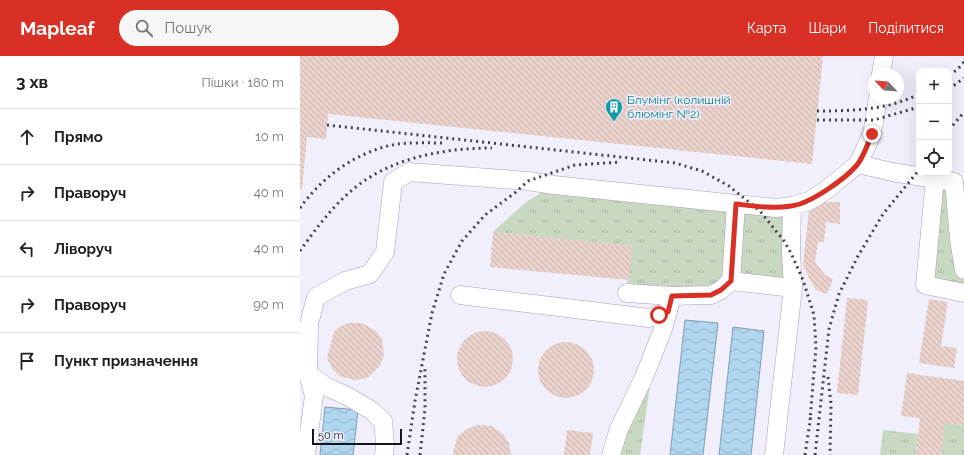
<!DOCTYPE html>
<html lang="uk">
<head>
<meta charset="utf-8">
<style>
  body { margin:0; font-family:Raleway,sans-serif; background:#f6f6f6; color:#202124 }
  .controls { position:absolute; right:12px; top:12px; display:grid; overflow:hidden; border-radius:8px; box-shadow:0 4px 16px #0002 }
  .controls button { width:36px; height:36px; display:grid; place-items:center; padding:0; border:0; border-bottom:1px solid #e0e0e0; background:#fff; color:#202124; font:20px sans-serif }
  .compass { position:absolute; left:568px; top:12px; width:36px; height:36px; border-radius:50%; background:#fff; box-shadow:0 4px 16px #0002; rotate:295deg }
  .scale { position:absolute; left:12px; bottom:10px; width:90px; box-sizing:border-box; padding-left:4px; border:2px solid #17151c; border-top:0; font-size:11px; line-height:14px; white-space:nowrap; color:#17151c; -webkit-text-stroke:3px #f1effc; paint-order:stroke }
  .stop { position:absolute; width:12px; height:12px; margin:-9px; border:3px solid #d93025; border-radius:50%; background:#fff }
  .stop.end { background:#d93025; border-color:#fff; box-shadow:0 1px 4px #0008 }
  .list { margin:0; padding:0; list-style:none }
  h2 { display:flex; justify-content:space-between; align-items:center; height:52px; margin:0; padding:0 16px; font-size:17px }
  h2 small { font-size:13px; font-weight:400; color:#757577 }
  .list li { display:grid; grid-template-columns:26px 1fr auto; gap:12px; align-items:center; box-sizing:border-box; height:56px; padding:0 16px; border-top:1px solid #e0e0e0 }
  .list b { display:block; font-size:15px; white-space:nowrap }
  .list em { font-size:13px; font-style:normal; color:#757577 }
  .icon { flex:none; width:22px; height:22px; fill:none; stroke:currentColor; stroke-width:2; stroke-linecap:round; stroke-linejoin:round }
  .map { position:relative; flex:none; width:664px; height:399px; overflow:hidden }
  header { display:flex; align-items:center; gap:24px; box-sizing:border-box; height:56px; padding:0 20px; background:#d93025; color:#fff }
  header strong { font-size:19px }
  nav { display:flex; gap:22px; margin-inline-start:auto; font-size:14px }
  .search { width:280px; height:36px; background:#f6f6f6; display:flex; align-items:center; gap:10px; box-sizing:border-box; padding:0 14px; border-radius:22px; color:#757577; font-size:15px }
  main { display:flex }
  aside { flex:1; background:#fff }
  .map>svg:first-child { display:block }
</style>
</head>
<body>
<header>
<strong>Mapleaf</strong>
<div class="search"><svg class="icon" aria-label="search" viewBox="0 0 24 24"><circle cx="10" cy="10" r="6"/><path d="M15 15l6 6"/></svg>Пошук</div>
<nav><a>Карта</a><a>Шари</a><a>Поділитися</a></nav>
</header>
<main>
<aside>
<h2>3 хв<small>Пішки · 180 m</small></h2>
<ul class="list">
<li><svg class="icon" aria-label="ahead" viewBox="0 0 24 24"><path d="M12 20V5M6 11l6-6 6 6"/></svg><div><b>Прямо</b></div><em>10 m</em></li>
<li><svg class="icon" aria-label="right" viewBox="0 0 24 24"><path d="M7 20v-9h11M14 6l5 5-5 5"/></svg><div><b>Праворуч</b></div><em>40 m</em></li>
<li><svg class="icon" aria-label="left" viewBox="0 0 24 24"><path d="M17 20v-9H6M10 6l-5 5 5 5"/></svg><div><b>Ліворуч</b></div><em>40 m</em></li>
<li><svg class="icon" aria-label="right" viewBox="0 0 24 24"><path d="M7 20v-9h11M14 6l5 5-5 5"/></svg><div><b>Праворуч</b></div><em>90 m</em></li>
<li><svg class="icon" aria-label="arrive" viewBox="0 0 24 24"><path d="M6 21V4h12l-3 4 3 4H6"/></svg><div><b>Пункт призначення</b></div></li>
</ul>
</aside>
<div class="map">
<svg width="664" height="399" viewBox="0 0 664 399">
  <defs>
    <pattern id="grass-tufts" width="24" height="20" patternUnits="userSpaceOnUse"><rect width="24" height="20" fill="#c9d8c0"/><path d="M3 7l-1-3M5 7V3M7 7l1-3M15 17l-1-3M17 17v-4M19 17l1-3" fill="none" stroke="#acb8a4"/></pattern>
    <pattern id="water-waves" width="16" height="10" patternUnits="userSpaceOnUse"><rect width="16" height="10" fill="#b0d5ef"/><path d="M0 5q4-4 8 0t8 0" fill="none" stroke="#97b6cc"/></pattern>
    <pattern id="building-back-hatch" width="6" height="6" patternUnits="userSpaceOnUse"><rect width="6" height="6" fill="#ead1cc"/><path d="M-1 5l2 2M0 0l6 6M5-1l2 2" fill="none" stroke="#c8b3af"/></pattern>
  </defs>
  <rect width="100%" height="100%" fill="#f1effc"/>
  <!-- grass -->
  <g fill="url(#grass-tufts)">
    <path d="M635 122 654 126 664 214V237L625 229Z"/>
    <path d="M254 129 492 150 493 232 431 225 414 238 327 231 332 190 193 176 226 146Z"/>
    <path d="M351 322 340 399H316Z"/>
    <path d="M645 367 664 369V399H641Z"/>
    <path d="M583 374 618 378 616 399H580Z"/>
  </g>
  <!-- water -->
  <g fill="url(#water-waves)" stroke="#829bb0">
    <path d="M385 264 418 267 403 399H370Z"/>
    <path d="M433 271 464 275 451 399H419Z"/>
    <path d="M25 351 58 354 53 399H20Z"/>
  </g>
  <!-- building -->
  <g fill="url(#building-back-hatch)">
    <path d="M0 0H523L512 108 28 58 26 83 7 81 2 133H0Z"/>
    <path d="M510 146H540V168L526 166 524 186H518L515 206 525 219 533 223 527 238 516 234 508 220 503 208Z"/>
    <path d="M193 176 332 190 329 224 190 211Z"/>
    <path d="M547 242 568 244 558 339 537 337Z"/>
    <path d="M629 243 648 246 641 290 657 292 654 312 619 307Z"/>
    <path d="M48 267H62L76 275 82 283 84 298 80 310 67 322 55 324 39 320 33 314 27 302 34 276 41 270Z"/>
    <circle cx="185" cy="303" r="28"/>
    <circle cx="266" cy="314" r="28"/>
    <path d="M607 317 664 325V369L645 367 641 399H616L620 362 601 360Z"/>
    <path d="M177 369 192 370 203 378 209 387 211 399H153V396L158 380 167 373Z"/>
    <path d="M267 374 293 377 290 399H264Z"/>
  </g>
  <g fill="none" stroke-linecap="round" stroke-linejoin="round">
    <!-- minor casing -->
    <g stroke="#a39fb3" stroke-width="19">
      <g id="minor">
        <path d="M581 18 584 0"/>
        <path d="M558 108 592 116 654 126 659 183 664 214"/>
        <path d="M635 122 625 229 664 237"/>
        <path d="M436 148 431 225 493 232"/>
        <path d="M327 237 372 240 411 239 421 234 431 225"/>
        <path d="M160 239 349 262 368 256"/>
        <path d="M8 318 27 331 47 340 71 354 83 365 85 388 84 399"/>
        <path d="M6 399 14 340 8 318 9 268 16 241 45 225 70 218 85 196 93 126 109 116 228 125 254 129 476 152 492 150 509 145 525 135 558 108 572 78 578 42"/>
        <path d="M311 399 319 373 344 321 363 273 372 240"/>
        <path d="M474 399 493 232 491 197 492 150"/>
      </g>
    </g>
    <!-- minor -->
    <use href="#minor" stroke="#fff" stroke-width="18"/>
    <!-- rail -->
    <g stroke="#434149" stroke-width="3" stroke-dasharray="2 4" stroke-linecap="butt">
      <path d="M649 19 657 14 664 6"/>
      <path d="M649 33 664 22"/>
      <path d="M517 55C552 55 588 54 619 38"/>
      <path d="M517 64H574L612 53 619 50"/>
      <path d="M27 69 375 107 402 115 429 130 460 155 484 185 491 197 503 224 514 259 516 291 510 364"/>
      <path d="M649 74 664 56"/>
      <path d="M0 152C22 121 55 97 92 89 106 86 130 87 144 87"/>
      <path d="M0 195C15 174 31 152 51 135 89 102 143 92 192 92"/>
      <path d="M528 321 531 348 530 399"/>
      <path d="M107 399 115 345 132 257 144 218 162 185 185 159 216 136 228 125 275 109 321 106"/>
      <path d="M120 399 125 353V313"/>
      <path d="M505 399 511 359"/>
      <path d="M515 399 529 273 539 238 558 200 583 158 619 114"/>
    </g>
  </g>
  <g fill="none" stroke-linecap="round" stroke-linejoin="round">
    <!-- route -->
    <path stroke="#d93025" stroke-width="5" d="M359 259 368 256 372 240 411 239 421 234 431 225 436 148C454 150 472 153 491 150 510 148 545 123 557 109 563 102 568 87 572 78"/>
  </g>
  <!-- icons -->
  <defs>
    <g id="building-pin" transform="scale(0.9)"><path d="M0 17L-7.5 6A9.5 9.5 0 1 1 7.5 6Z" fill="#0f9aa8" stroke="#f1effc"/><path d="M-4-6H4V6H1V3H-1V6H-4ZM-2.5-4.3h1.7v1.8h-1.7ZM.8-4.3h1.7v1.8H.8ZM-2.5-1h1.7V.8h-1.7ZM.8-1h1.7V.8H.8Z" fill="#fff"/></g>
  </defs>
  <g fill-rule="evenodd">
    <use href="#building-pin" x="314" y="51"/>
  </g>
  <g text-anchor="middle" stroke-width="3" stroke-linejoin="round" paint-order="stroke">
    <!-- culture labels -->
    <g font-size="12" fill="#0d838f" stroke="#f1effc" text-anchor="start">
      <text x="327" y="48">Блумінг (колишній<tspan x="327" dy="14">блюмінг №2)</tspan></text>
    </g>
  </g>
</svg>
<div class="controls">
<button>+</button>
<button>−</button>
<button><svg class="icon" aria-label="locate" viewBox="0 0 24 24"><circle cx="12" cy="12" r="6"/><path d="M12 2v4M12 18v4M2 12h4M18 12h4"/></svg></button>
</div>
<svg class="compass" viewBox="-18 -18 36 36"><path d="M0-13l5 13h-10z" fill="#e53935"/><path d="M0 13l5-13h-10z" fill="#757577"/></svg>
<div class="scale">50 m</div>
<div class="stop" style="left:359px;top:259px"></div>
<div class="stop end" style="left:572px;top:78px"></div>
</div>
</main>
</body>
</html>
